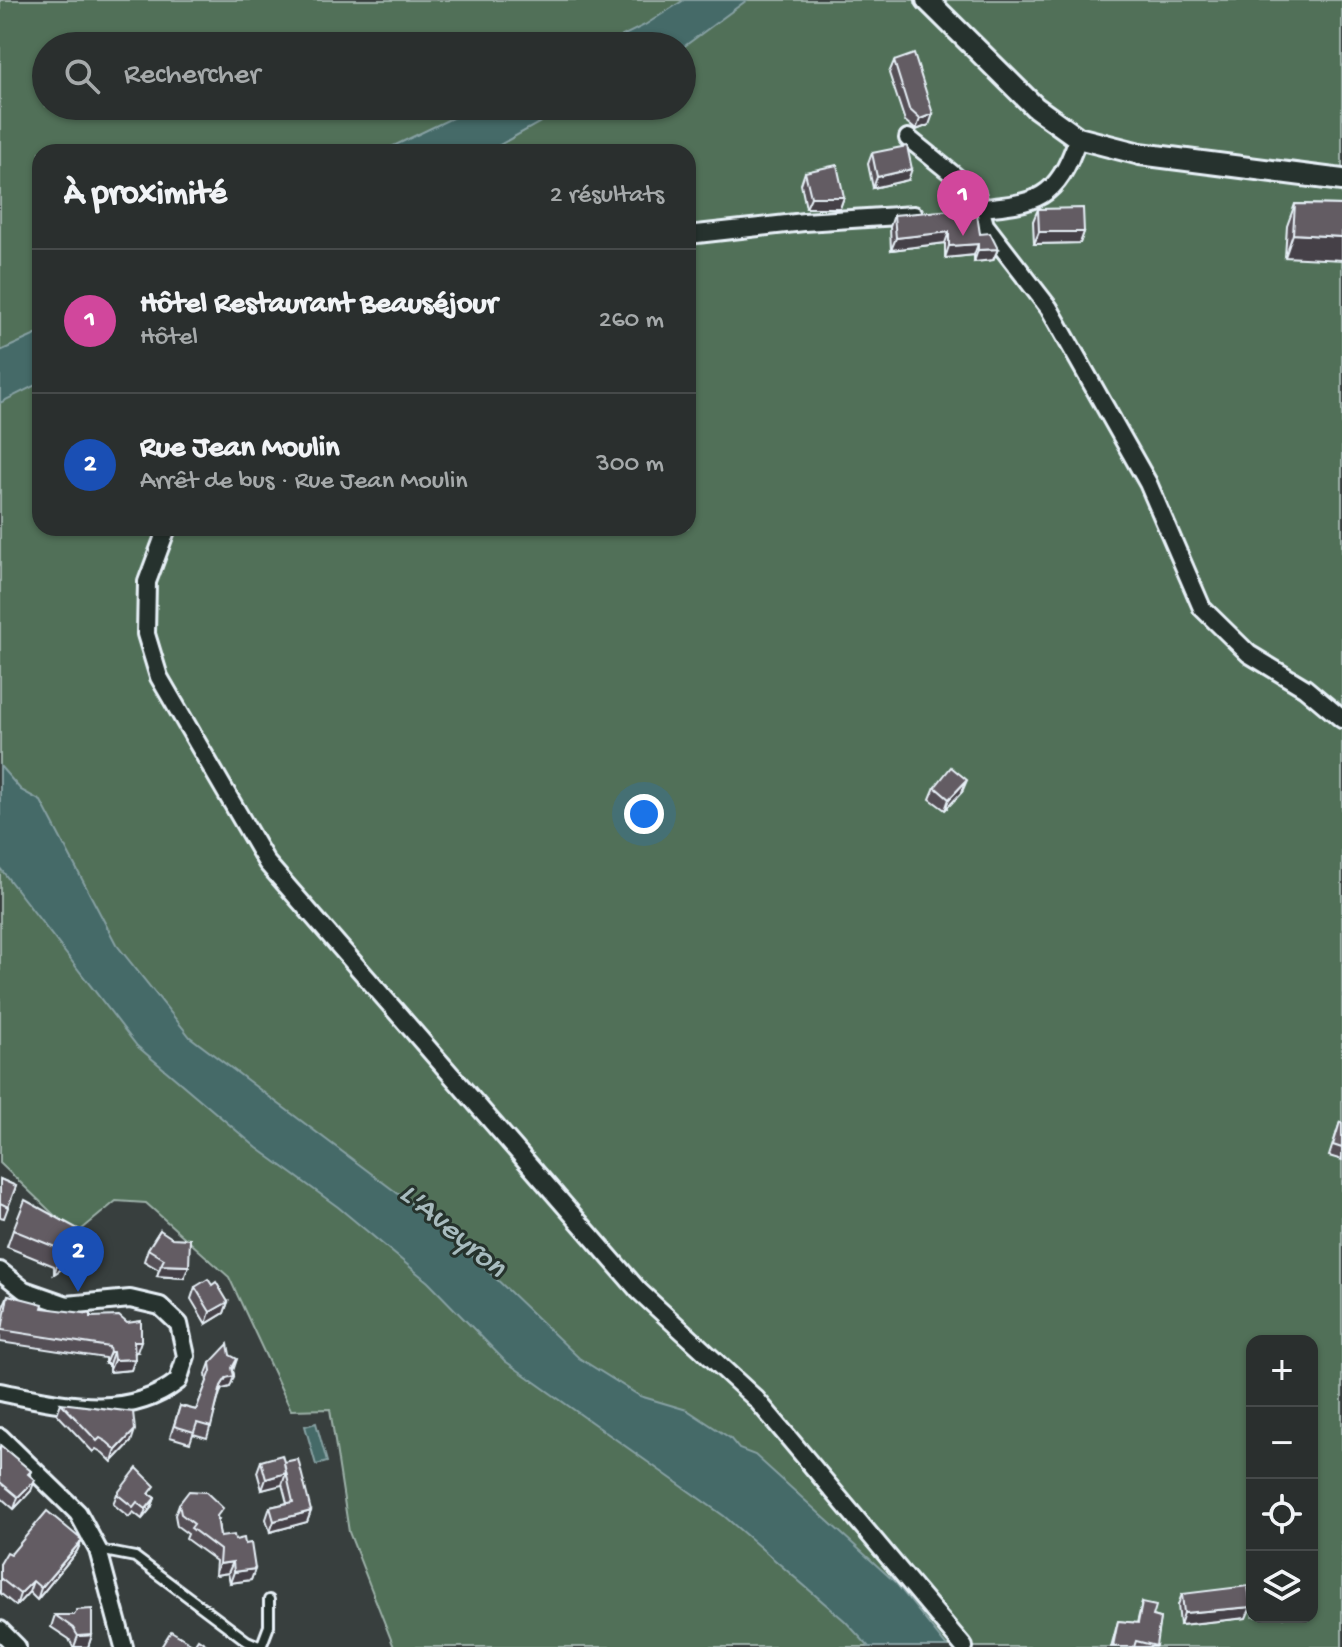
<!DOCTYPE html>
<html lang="fr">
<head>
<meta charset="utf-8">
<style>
  body { margin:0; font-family:"Gochi Hand",sans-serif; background:#323736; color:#f1f3f6 }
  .controls { position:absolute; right:24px; bottom:24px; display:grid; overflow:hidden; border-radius:16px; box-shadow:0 2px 6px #0004 }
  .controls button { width:72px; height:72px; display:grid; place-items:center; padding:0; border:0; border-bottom:2px solid #464a4a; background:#2a2f2e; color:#f1f3f6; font:40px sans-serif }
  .you { position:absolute; left:644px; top:814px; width:28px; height:28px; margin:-20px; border:6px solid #fff; border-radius:50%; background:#1a73e8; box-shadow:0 0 0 12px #1a73e833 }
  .badge { display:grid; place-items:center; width:52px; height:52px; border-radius:50%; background:#8bbbb9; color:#fff; font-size:26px; font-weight:700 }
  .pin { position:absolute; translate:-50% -66px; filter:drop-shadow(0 2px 4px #0008) }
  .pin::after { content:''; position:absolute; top:42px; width:28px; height:24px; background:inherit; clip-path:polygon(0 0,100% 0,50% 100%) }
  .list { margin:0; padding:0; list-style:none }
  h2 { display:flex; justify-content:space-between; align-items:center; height:104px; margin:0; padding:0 32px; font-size:34px }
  h2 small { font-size:26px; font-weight:400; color:#a5a9aa }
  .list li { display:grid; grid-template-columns:52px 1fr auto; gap:24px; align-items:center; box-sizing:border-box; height:144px; padding:0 32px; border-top:2px solid #464a4a }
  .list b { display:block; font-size:30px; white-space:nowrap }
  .list p { margin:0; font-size:26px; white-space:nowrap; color:#a5a9aa }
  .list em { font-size:26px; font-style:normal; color:#a5a9aa }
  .icon { flex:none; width:44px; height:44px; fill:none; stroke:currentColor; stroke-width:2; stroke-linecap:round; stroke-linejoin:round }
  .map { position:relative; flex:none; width:1342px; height:1647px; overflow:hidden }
  .search { position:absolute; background:#2a2f2e; box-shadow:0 2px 6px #0004; left:32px; top:32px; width:664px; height:88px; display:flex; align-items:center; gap:20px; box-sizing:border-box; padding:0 28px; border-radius:44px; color:#a5a9aa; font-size:30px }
  .panel { position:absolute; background:#2a2f2e; box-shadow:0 2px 6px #0004; left:32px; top:144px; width:664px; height:392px; border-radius:24px }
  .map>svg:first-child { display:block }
</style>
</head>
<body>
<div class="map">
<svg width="1342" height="1647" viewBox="0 0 1342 1647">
  <rect width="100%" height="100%" fill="#383f3e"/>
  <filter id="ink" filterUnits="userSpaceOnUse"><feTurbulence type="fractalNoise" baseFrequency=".0125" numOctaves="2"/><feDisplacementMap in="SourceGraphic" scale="16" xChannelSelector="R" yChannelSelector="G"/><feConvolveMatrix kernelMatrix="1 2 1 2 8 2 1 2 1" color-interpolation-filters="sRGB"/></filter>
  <g filter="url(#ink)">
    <!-- green -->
    <path fill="#517059" stroke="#9cb0a8" stroke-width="2" fill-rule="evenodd" d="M0 0H1342V1647H394L349 1532 330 1409 291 1410 229 1277 146 1203 116 1201 75 1235 0 1163ZM46 46H682V106H46ZM40 152H688V528H40ZM1252 1341H1312V1617H1252Z"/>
    <!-- water -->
    <g fill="#456a68" stroke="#86a0a2" stroke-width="2">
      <path d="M684 0H747L682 48 602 46 645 25Z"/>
      <path d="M477 106H569L487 152H381Z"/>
      <path d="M40 333V383L0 403V351Z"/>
      <path d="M0 766 21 790 41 801 116 944 190 1037 441 1226 579 1358 640 1396 687 1410 730 1438 739 1449 755 1455 895 1582 947 1647H869L845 1621 724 1516 505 1361 428 1282 338 1207 257 1148 137 1046 0 868Z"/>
      <path d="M316 1423 327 1462 316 1465 305 1426Z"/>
    </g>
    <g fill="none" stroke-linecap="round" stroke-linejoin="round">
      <!-- service casing -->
      <g stroke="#e8f1f8" stroke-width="14">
        <path id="service" d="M99 1550 135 1557 247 1641 261 1647 269 1626V1600"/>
      </g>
      <!-- minor casing -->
      <g stroke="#e8f1f8" stroke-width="22">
        <g id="minor">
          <path d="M908 138 976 193 985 225 1049 308 1148 483 1202 608 1249 654 1305 688 1342 719"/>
          <path d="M973 209C1035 203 1056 203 1078 138"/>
          <path d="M688 235 804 222 914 215"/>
          <path d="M167 528 147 582 146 634 159 677 267 863 639 1291 756 1399 964 1647"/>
          <path d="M0 1271 24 1290 67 1305 130 1299 160 1306 179 1324 186 1356 178 1381C126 1422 60 1404 0 1392"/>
          <path d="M0 1437 78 1513 98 1550 124 1647"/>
          <path d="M0 1630 17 1647"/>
        </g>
      </g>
      <!-- tertiary casing -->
      <g stroke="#e8f1f8" stroke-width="26">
        <path id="tertiary" d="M927 0 1035 107 1078 138 1140 154 1342 180"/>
      </g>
      <!-- service -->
      <use href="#service" stroke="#26332d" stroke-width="8"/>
      <!-- minor -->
      <use href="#minor" stroke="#26332d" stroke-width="16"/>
      <!-- tertiary -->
      <use href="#tertiary" stroke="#26332d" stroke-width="20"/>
    </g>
    <!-- wall -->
    <g fill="#554f56" stroke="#e8f1f8" stroke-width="2">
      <path d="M894 61 929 125 916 130 905 121 889 73Z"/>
      <path d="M872 153 908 180 873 188 868 164Z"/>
      <path d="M805 172 844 197 840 208H806L801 184Z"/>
      <path d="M1295 204 1342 205 1285 257 1287 226Z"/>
      <path d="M1038 209 1084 232 1080 243 1034 244 1033 221Z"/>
      <path d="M894 215 980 234 998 249 993 260 974 262V255L945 258V243L891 250 890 227Z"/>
      <path d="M935 787 962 792 945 810 930 799Z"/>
      <path d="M1340 1122 1342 1123V1160L1329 1156Z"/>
      <path d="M0 1179 16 1186 4 1218 0 1217Z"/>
      <path d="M13 1230 75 1246 69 1264 54 1274V1266L7 1247Z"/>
      <path d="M160 1230 184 1278 157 1276 159 1270 144 1261 148 1249Z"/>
      <path d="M212 1285 228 1302 224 1313 206 1324 191 1299 195 1287Z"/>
      <path d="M8 1295 42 1308 91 1317 137 1352H135L131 1370 109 1372V1364H105V1358L0 1342V1327L3 1307Z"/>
      <path d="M210 1363 233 1371 234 1376 230 1387 222 1389 220 1393 207 1438 193 1434 190 1443 170 1437 180 1406 196 1410 207 1382 206 1374Z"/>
      <path d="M61 1403 131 1442 112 1462 103 1453 96 1449 93 1452 57 1414Z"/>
      <path d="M0 1445 31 1471 30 1475 31 1491 14 1509 0 1497Z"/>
      <path d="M261 1461 284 1462 311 1511 307 1522 270 1532 266 1519 270 1507 287 1503 282 1484 262 1490 257 1472Z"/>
      <path d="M117 1494 152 1496 155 1498 151 1508 142 1519 133 1512 129 1517 113 1504Z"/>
      <path d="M179 1504 219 1519 218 1521 220 1537 235 1540 245 1544 255 1569 251 1580 230 1583 228 1573 215 1575 216 1561 186 1539 188 1534 177 1526 175 1515Z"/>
      <path d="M82 1540 77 1551 37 1600 29 1592 16 1606 0 1593V1564L11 1554Z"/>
      <path d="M1182 1594 1246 1618 1180 1625 1178 1605Z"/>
      <path d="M1142 1603 1153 1616 1160 1618 1155 1647H1111L1118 1621 1137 1623Z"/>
      <path d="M55 1615H74L92 1635 88 1647H73L69 1639 51 1627Z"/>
    </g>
    <!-- shaded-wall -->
    <g fill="#454046" stroke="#e8f1f8" stroke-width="2">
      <path d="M933 114 929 125 916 130 920 119Z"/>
      <path d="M912 169 908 180 873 188 877 177Z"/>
      <path d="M811 197H844L840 208H806Z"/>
      <path d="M949 232 945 243 891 250 896 238Z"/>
      <path d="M1039 232H1084L1080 243 1034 244Z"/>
      <path d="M1293 234 1342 237V260L1285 257Z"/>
      <path d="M978 244 974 255 945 258 949 246Z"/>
      <path d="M998 249 993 260 974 262 978 250Z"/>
      <path d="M967 780 962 792 945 810 949 799Z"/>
      <path d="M75 1246 69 1264 54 1274 60 1257Z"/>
      <path d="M161 1265 189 1266 184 1278 157 1276Z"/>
      <path d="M228 1302 224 1313 206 1324 210 1312Z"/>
      <path d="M134 1341H141L137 1352 130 1353Z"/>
      <path d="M110 1352H113L109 1364H105Z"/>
      <path d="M135 1359 131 1370 109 1372 114 1360Z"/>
      <path d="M237 1359 233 1371 234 1376 230 1387 222 1389 217 1397 221 1386Z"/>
      <path d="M135 1430 131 1442 112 1462 116 1450Z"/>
      <path d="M286 1473 282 1485 262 1490 266 1479Z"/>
      <path d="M35 1480 31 1491 14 1509 18 1497Z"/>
      <path d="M155 1498 151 1508 142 1519 146 1509Z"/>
      <path d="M311 1511 307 1522 270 1532 274 1521Z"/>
      <path d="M82 1540 77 1551 37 1600 41 1588Z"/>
      <path d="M233 1562 228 1573 215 1575 219 1564Z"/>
      <path d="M255 1569 251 1580 230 1583 234 1572Z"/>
      <path d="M33 1581 29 1592 16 1606 20 1594Z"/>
      <path d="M1251 1607 1246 1618 1180 1625 1184 1613Z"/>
      <path d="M92 1635 88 1647H74L78 1636Z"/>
    </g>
    <!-- building -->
    <g fill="#635c64" stroke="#e8f1f8" stroke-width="2">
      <path d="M914 54 933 114 920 119 909 109 894 61Z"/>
      <path d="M907 146 912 169 877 177 872 153Z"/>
      <path d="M837 165 844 197H811L805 172Z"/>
      <path d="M1295 204 1342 205V237L1293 234Z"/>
      <path d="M976 208 980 234 990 233 998 249 978 250V244L949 246V232L896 238 894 215Z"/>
      <path d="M1083 208 1084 232H1039L1038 209Z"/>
      <path d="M951 767 967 780 949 799 935 787Z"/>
      <path d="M1340 1122 1342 1123V1148L1333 1145Z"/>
      <path d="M0 1179 16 1186 8 1207 0 1203Z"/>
      <path d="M25 1200 80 1230 75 1246 60 1257V1249L13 1230Z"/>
      <path d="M160 1230 172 1238 190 1239 189 1266 161 1265 164 1259 148 1249Z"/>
      <path d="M208 1279 212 1285 216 1282 228 1302 210 1312 195 1287Z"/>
      <path d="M8 1295 43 1304 42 1308 91 1314V1317L119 1316 127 1323 141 1321V1341H134L135 1359 114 1360 113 1352H110L109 1347 2 1330Z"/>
      <path d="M228 1344 230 1355 237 1359 232 1368 234 1376 226 1378 221 1386 211 1427 197 1423 194 1432 174 1426 180 1406 196 1410 211 1371 210 1363Z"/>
      <path d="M61 1403 133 1412 135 1430 116 1450 107 1442 100 1438 97 1441Z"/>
      <path d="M0 1445 31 1471 28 1474 35 1480 18 1497 0 1482Z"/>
      <path d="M282 1455 284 1462 298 1459 311 1511 274 1521 270 1507 293 1502 284 1463 286 1473 266 1479 261 1461Z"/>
      <path d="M137 1468 155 1486 149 1494 155 1498 146 1509 137 1502 133 1507 117 1494Z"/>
      <path d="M189 1491 206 1492 223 1508 217 1516 220 1537 234 1535 235 1540 244 1538 245 1544 251 1543 255 1569 234 1572 233 1562 219 1564 220 1550 191 1528 194 1524 181 1514 179 1504Z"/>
      <path d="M47 1511 82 1540 41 1588 33 1581 20 1594 0 1578V1564L7 1552 11 1554Z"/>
      <path d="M1248 1586 1251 1607 1184 1613 1182 1594Z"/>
      <path d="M1142 1603 1156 1606 1153 1616 1160 1618 1156 1646 1136 1641 1134 1647H1119L1113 1646 1118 1621 1138 1623Z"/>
      <path d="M92 1609V1635L78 1636 73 1628 55 1615H74L77 1610Z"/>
      <path d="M171 1631 194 1645 198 1639 210 1647H161Z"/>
    </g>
  </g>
  <g text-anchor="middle" stroke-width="6" stroke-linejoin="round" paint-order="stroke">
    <!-- water labels -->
    <g font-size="32" font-style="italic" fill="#a7bbbe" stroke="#26332d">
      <text transform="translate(455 1228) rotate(40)" y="11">L'Aveyron</text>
    </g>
  </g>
</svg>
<div class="controls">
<button>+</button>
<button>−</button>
<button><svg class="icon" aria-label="locate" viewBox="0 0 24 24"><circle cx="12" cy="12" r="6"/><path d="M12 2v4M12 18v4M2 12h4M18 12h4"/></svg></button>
<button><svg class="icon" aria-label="layers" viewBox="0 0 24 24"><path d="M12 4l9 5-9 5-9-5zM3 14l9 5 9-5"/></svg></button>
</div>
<div class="you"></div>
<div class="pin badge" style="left:963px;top:236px;background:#d1479c">1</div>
<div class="pin badge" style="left:78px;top:1292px;background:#1a4fb4">2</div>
<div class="search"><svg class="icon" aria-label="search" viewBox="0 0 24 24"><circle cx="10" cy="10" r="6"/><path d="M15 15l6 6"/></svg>Rechercher</div>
<section class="panel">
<h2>À proximité<small>2 résultats</small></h2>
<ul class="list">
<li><span class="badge" style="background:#d1479c">1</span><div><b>Hôtel Restaurant Beauséjour</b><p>Hôtel</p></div><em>260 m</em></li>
<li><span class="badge" style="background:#1a4fb4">2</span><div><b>Rue Jean Moulin</b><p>Arrêt de bus · Rue Jean Moulin</p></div><em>300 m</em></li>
</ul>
</section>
</div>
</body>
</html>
